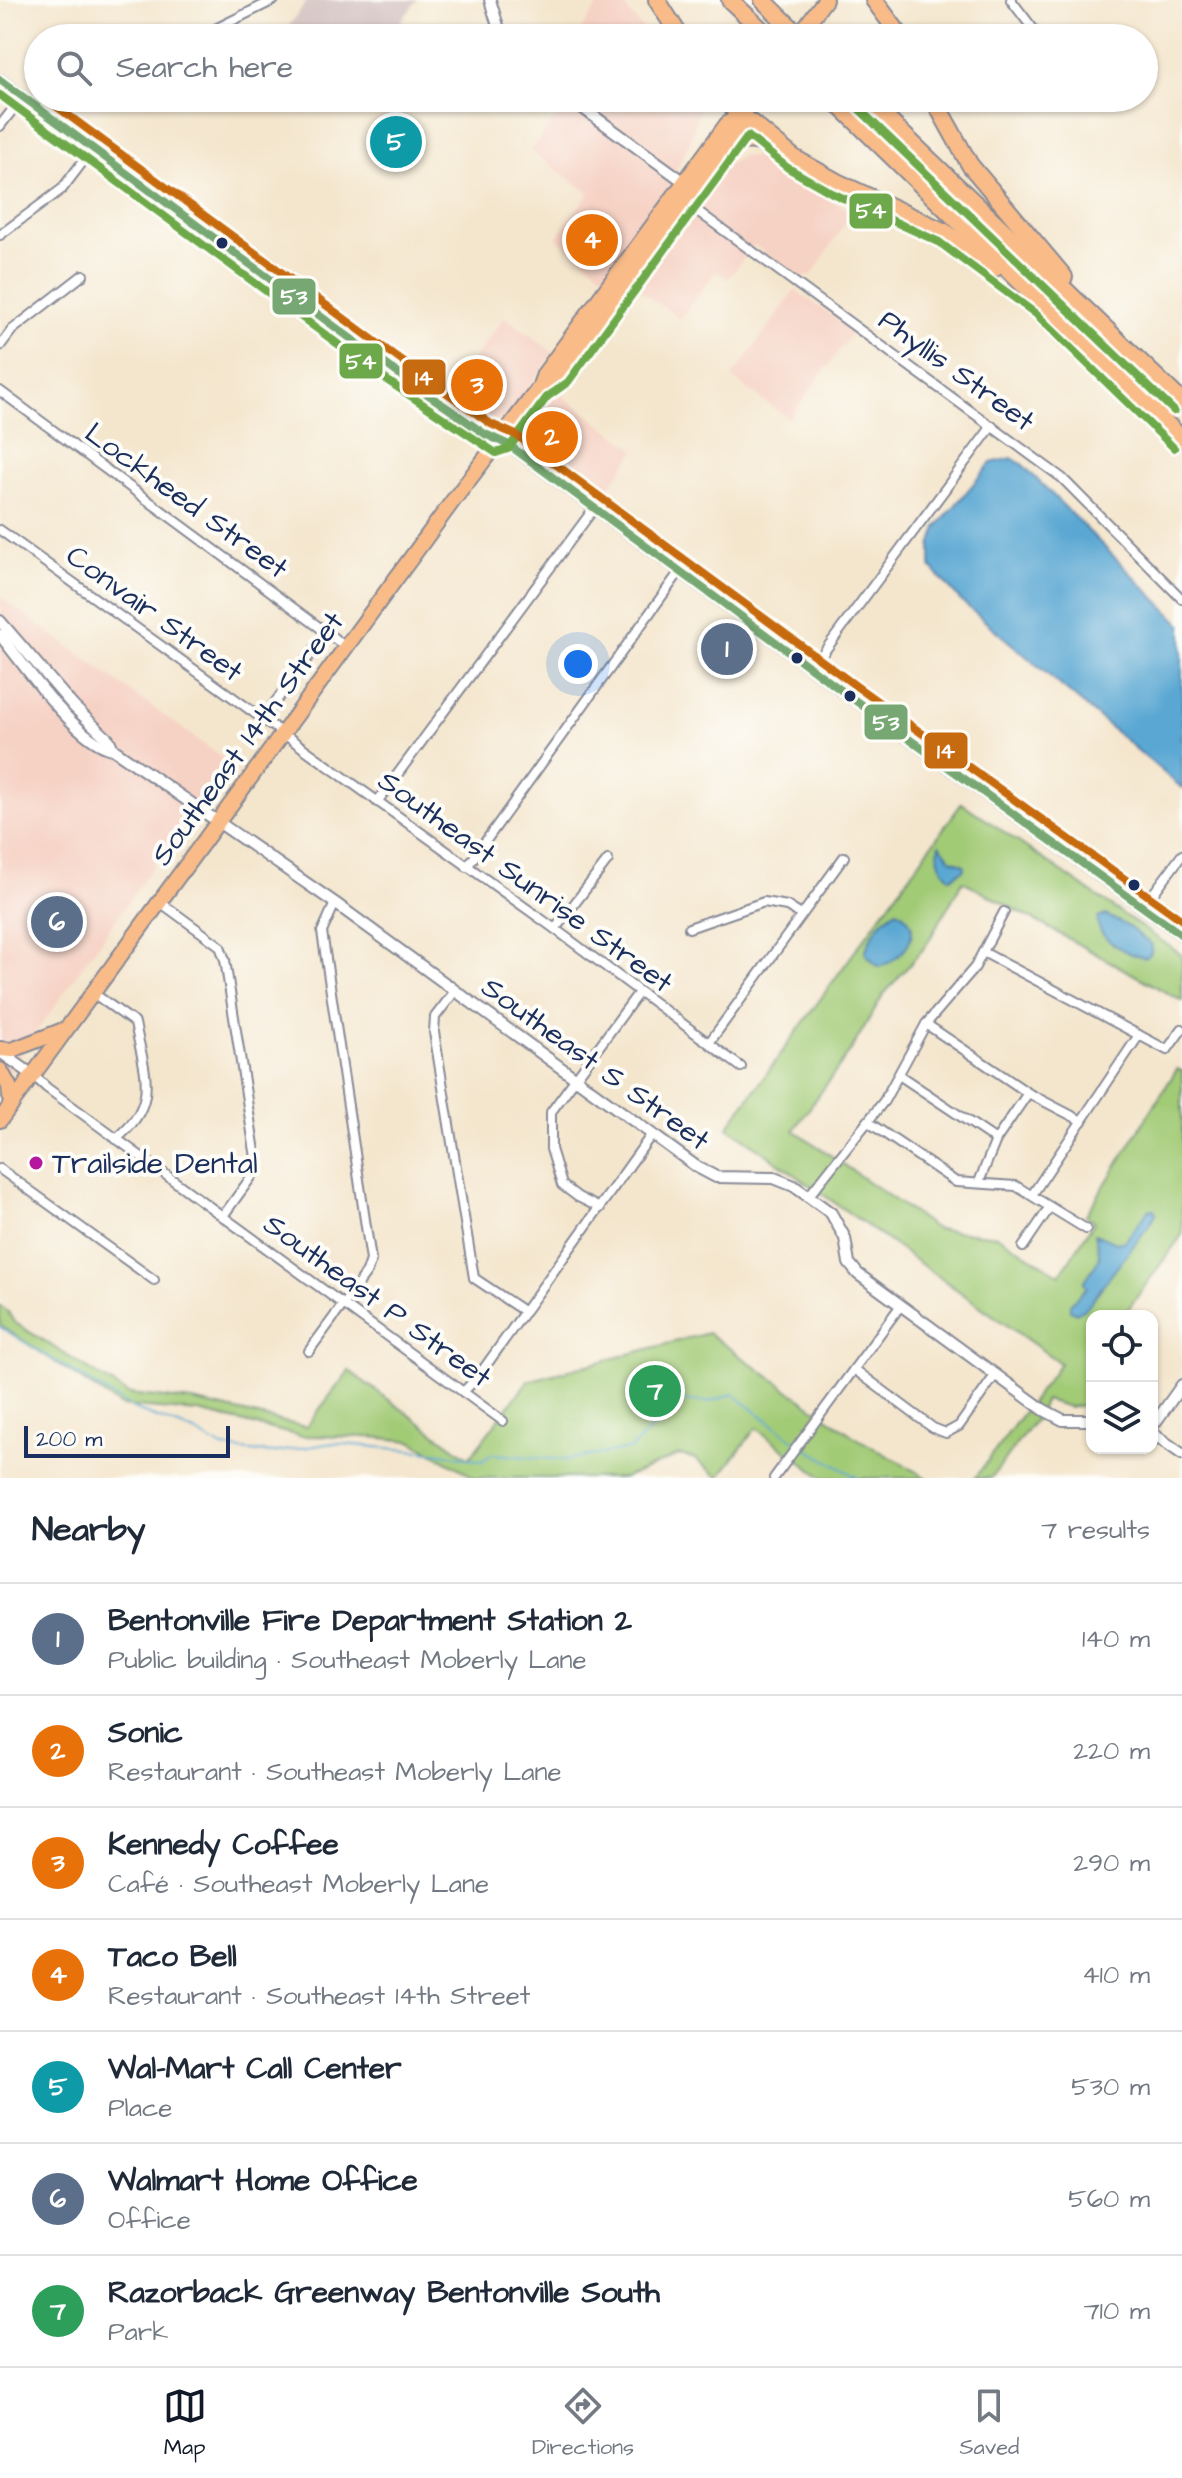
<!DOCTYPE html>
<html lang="en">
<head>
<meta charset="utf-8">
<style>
  body { margin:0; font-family:"Architects Daughter",sans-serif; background:#f6f6f7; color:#1f2937 }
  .controls { position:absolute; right:24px; bottom:24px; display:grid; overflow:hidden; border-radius:16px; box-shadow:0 2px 6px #0004 }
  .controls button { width:72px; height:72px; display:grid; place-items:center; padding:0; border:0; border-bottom:2px solid #e0e1e3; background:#fff; color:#1f2937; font:40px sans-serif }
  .scale { position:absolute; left:24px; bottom:20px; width:206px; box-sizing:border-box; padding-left:8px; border:4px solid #1b2f5e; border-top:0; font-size:22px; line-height:28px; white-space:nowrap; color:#1b2f5e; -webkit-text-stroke:6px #fdfcf7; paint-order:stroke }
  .you { position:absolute; left:578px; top:664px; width:28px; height:28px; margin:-20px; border:6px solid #fff; border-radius:50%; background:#1a73e8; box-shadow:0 0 0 12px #1a73e833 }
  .badge { display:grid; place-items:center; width:52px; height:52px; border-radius:50%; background:#111827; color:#fff; font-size:26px; font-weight:700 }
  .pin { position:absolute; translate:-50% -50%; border:4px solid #fff; box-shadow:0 2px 8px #0006 }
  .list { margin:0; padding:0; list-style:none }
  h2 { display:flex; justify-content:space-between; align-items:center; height:104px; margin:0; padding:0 32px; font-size:34px }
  h2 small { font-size:26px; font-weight:400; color:#747a83 }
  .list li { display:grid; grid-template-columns:52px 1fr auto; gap:24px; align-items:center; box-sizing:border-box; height:112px; padding:0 32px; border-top:2px solid #e0e1e3 }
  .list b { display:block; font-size:30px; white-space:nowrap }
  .list p { margin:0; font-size:26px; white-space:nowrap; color:#747a83 }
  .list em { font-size:26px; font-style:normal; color:#747a83 }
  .icon { flex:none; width:44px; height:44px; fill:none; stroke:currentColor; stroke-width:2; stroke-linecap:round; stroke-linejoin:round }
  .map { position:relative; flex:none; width:1182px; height:1478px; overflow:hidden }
  .search { position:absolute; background:#fff; box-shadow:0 2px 6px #0004; left:24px; right:24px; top:24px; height:88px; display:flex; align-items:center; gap:20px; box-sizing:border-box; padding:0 28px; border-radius:44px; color:#747a83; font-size:30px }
  .sheet { height:888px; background:#fff }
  nav { display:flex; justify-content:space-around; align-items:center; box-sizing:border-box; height:112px; border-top:2px solid #e0e1e3; background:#fff; font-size:22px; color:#747a83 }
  nav a { display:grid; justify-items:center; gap:4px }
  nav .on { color:#111827 }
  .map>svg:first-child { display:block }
</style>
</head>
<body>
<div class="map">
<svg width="1182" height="1478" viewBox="0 0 1182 1478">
  <rect width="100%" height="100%" fill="#fdfcf7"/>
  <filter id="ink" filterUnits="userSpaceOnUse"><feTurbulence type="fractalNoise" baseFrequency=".0125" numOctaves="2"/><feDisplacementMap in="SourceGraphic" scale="16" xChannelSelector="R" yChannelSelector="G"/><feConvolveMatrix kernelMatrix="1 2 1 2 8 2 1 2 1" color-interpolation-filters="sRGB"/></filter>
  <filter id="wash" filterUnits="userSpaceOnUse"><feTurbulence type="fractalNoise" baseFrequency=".006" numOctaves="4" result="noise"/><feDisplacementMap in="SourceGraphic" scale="32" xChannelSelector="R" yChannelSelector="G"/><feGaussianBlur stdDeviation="1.8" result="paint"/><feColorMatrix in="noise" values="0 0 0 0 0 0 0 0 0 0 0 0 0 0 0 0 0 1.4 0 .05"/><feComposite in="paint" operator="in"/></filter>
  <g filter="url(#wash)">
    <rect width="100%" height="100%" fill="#f4e6cd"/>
    <!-- built -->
    <g fill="#f6d2c4">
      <path d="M602 0H619L650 38H575Z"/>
      <path d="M559 98H695L701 105 689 144 677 168 673 184 674 190 609 279 556 238 589 193 531 151 565 104Z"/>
      <path d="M742 156H757L770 163 799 186 853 211 812 275 800 279 754 245 728 279 716 271 680 319 634 286 713 173Z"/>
      <path d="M795 290 854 330 789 419 732 378Z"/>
      <path d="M505 317 554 353 505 418 492 422 468 403 445 397Z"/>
      <path d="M551 387 636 450 600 499 520 443 518 439 519 431Z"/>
      <path d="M0 597 227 761 0 1084Z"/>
    </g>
    <!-- industrial -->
    <path fill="#d1bfbe" d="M308 0H417L388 38H295L285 31Z"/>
    <!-- green -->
    <g fill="#a2cb76" stroke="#5e7d6a" stroke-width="2">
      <path d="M962 803 1182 955V1001L963 881 925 947 883 995 851 1050 794 1130 936 1229 998 1236 1060 1275 1094 1222 1086 1215 1177 1069 1182 1071V1235L1123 1316H1092V1405L1069 1407 1045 1400 1037 1417 991 1478H975L1060 1363 728 1127Z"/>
      <path d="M0 1306 8 1312 14 1322 128 1394 193 1401 306 1427 349 1371 469 1458 528 1381 708 1333 855 1437 927 1478H823L756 1428 719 1477 693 1458 679 1455 624 1478H476L411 1441 372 1437 301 1436 198 1412 121 1406 0 1325Z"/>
    </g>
    <!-- water -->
    <g fill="#5aa7d3" stroke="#3a6b98" stroke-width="2">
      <path d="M1012 458 1023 465 1182 625V788L961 601 931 567V546L937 527 991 463Z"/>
      <path d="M940 845 951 859 964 865V869L951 878C941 871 935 856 940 845Z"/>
      <path d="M897 910C929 926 903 961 878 967L865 953C870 936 881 918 897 910Z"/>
      <path d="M1106 915 1129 927 1152 945 1151 953 1145 958C1127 954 1095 939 1098 918Z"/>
      <path d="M1154 1209 1156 1213 1150 1224 1086 1308 1076 1313 1070 1310V1304L1087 1287 1084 1282 1100 1258 1095 1234 1116 1243 1125 1241 1149 1210Z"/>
    </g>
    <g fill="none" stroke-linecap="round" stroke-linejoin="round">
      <!-- stream -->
      <g stroke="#5aa7d3" stroke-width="2">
        <path d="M0 1327 133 1409 195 1432 222 1448 271 1453 333 1443 442 1453 482 1461 492 1454 566 1460 631 1449 679 1401 709 1402 733 1394 795 1441"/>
        <path d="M800 1445 858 1478"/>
      </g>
    </g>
  </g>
  <g filter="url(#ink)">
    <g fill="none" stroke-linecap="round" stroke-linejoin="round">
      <!-- minor casing -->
      <g stroke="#888a96" stroke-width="12">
        <g id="minor">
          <path d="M1011 0 1040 38"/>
          <path d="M197 38 274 0"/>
          <path d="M53 118 65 105 80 98"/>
          <path d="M61 124 73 108 74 102"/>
          <path d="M0 126 23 96"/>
          <path d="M685 202 1062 478 1182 599"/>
          <path d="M0 235 62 189 94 147"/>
          <path d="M0 346 12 330 83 275"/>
          <path d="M0 391 346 647"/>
          <path d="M0 530 555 929 741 1067"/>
          <path d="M812 668 992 426"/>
          <path d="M262 720 327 632"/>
          <path d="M377 802 595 507"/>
          <path d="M467 867 680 571"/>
          <path d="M160 902 220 946 225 960 256 1158 252 1176 223 1216"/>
          <path d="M1144 906 1182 855"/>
          <path d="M689 928 764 902 787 906 801 915"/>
          <path d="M555 929 608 860"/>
          <path d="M983 952 1167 1050 1182 1029"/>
          <path d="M455 991 435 1017 434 1032 474 1278 525 1312"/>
          <path d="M93 993 135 1023C144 1072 161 1103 116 1139"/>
          <path d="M926 1024 1028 1093 1082 1121"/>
          <path d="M709 1043 844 857"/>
          <path d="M33 1075 47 1088 503 1421"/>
          <path d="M899 1075 996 1140"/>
          <path d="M868 1122 956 1182 1016 1186 1086 1229"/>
          <path d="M0 1169 154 1280"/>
          <path d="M979 1182 996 1140 1028 1093"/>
          <path d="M1032 1195 1139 1035"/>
          <path d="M808 1197 884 1101 926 1024 975 967 1004 912"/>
          <path d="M600 1208 578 1197 562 1185 551 1149V1112L639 992"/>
          <path d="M1023 1247 1050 1207"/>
          <path d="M309 1351 367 1272 371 1260 322 932 335 903"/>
          <path d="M854 1369 933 1428 946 1433 959 1426 996 1374"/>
          <path d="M463 1392 477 1378 652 1134"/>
          <path d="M774 1478 901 1305"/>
        </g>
      </g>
      <!-- tertiary casing -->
      <g stroke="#888a96" stroke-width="14">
        <g id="tertiary">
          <path d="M490 0 498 26 505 38"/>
          <path d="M0 80 407 380 485 434 509 445 849 696 1182 935"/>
          <path d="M569 98 690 186"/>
          <path d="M0 621 74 707 109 740 113 749"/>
          <path d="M0 635C23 663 78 744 113 749L335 903 697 1167 716 1177 774 1178 794 1186 831 1213 845 1238 849 1263 858 1274 1044 1410 1063 1420H1092"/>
          <path d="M0 1052 33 1075"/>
          <path d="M1152 1427 1182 1385"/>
          <path d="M1152 1433 1182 1454"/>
        </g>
      </g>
      <!-- primary casing -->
      <g stroke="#888a96" stroke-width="18">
        <g id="primary">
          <path d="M539 388 558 375 738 130 741 114"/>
          <path d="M0 1049 12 1050 66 1029"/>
          <path d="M0 1070 9 1086 11 1106"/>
          <path d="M0 1120 452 502 539 388 544 374 727 124 741 114"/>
        </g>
      </g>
      <!-- trunk casing -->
      <g stroke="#888a96" stroke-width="18">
        <g id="trunk">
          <path d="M797 38 825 0"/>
          <path d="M741 114 753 98"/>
        </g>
      </g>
      <!-- motorway casing -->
      <g stroke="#888a96" stroke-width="20">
        <g id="motorway">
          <path d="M657 0 681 38"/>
          <path d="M730 0 770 38"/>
          <path d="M763 0 779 16"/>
          <path d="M874 0 902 38"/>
          <path d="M725 98 733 108 794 158 837 182 945 232 995 268"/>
          <path d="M832 98 1182 439"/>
          <path d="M865 98 1182 402"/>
          <path d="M933 98 970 165 1064 277"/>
          <path d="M716 160C739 141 747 133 774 149"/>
        </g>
      </g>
      <!-- minor -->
      <use href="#minor" stroke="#fff" stroke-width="8"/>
      <!-- tertiary -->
      <use href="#tertiary" stroke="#fff" stroke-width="10"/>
      <!-- primary -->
      <use href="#primary" stroke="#f9bc89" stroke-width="14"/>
      <!-- trunk -->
      <use href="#trunk" stroke="#f9bc89" stroke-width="14"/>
      <!-- motorway -->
      <use href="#motorway" stroke="#f9bc89" stroke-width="16"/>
      <!-- motorway-bridge casing -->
      <g stroke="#888a96" stroke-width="20" stroke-linecap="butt">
        <path id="motorway-bridge" d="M779 16 802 38"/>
      </g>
      <!-- motorway-bridge -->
      <use href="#motorway-bridge" stroke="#f9bc89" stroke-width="16"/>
      <!-- bus-1 casing -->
      <g stroke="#fdfcf7" stroke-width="14">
        <path id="bus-1" d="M0 80 407 380 485 434 509 445 849 696 1182 935"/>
      </g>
      <!-- bus-2 casing -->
      <g stroke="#fdfcf7" stroke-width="14">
        <g id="bus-2">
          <path d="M0 95 388 381 496 453 508 449 547 397 568 382 748 136 788 168 832 193 939 242 959 257 1036 314 1174 448"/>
          <path d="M857 107 1174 411"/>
        </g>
      </g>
      <!-- bus-3 casing -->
      <g stroke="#fdfcf7" stroke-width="14">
        <path id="bus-3" d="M45 98 414 370 491 424 516 435 856 686 1182 920"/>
      </g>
      <!-- bus-1 -->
      <use href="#bus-1" stroke="#77a873" stroke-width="8"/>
      <!-- bus-2 -->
      <use href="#bus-2" stroke="#6da94a" stroke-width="8"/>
      <!-- bus-3 -->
      <use href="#bus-3" stroke="#c76b11" stroke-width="8"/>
    </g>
  </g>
  <!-- markers -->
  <g fill="#1b2f5e" stroke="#fdfcf7" stroke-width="3">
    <circle cx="222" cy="243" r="7"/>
    <circle cx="797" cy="658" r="7"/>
    <circle cx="850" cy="696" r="7"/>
    <circle cx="1134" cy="885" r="7"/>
  </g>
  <circle fill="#b5179e" stroke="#fdfcf7" stroke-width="3" cx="36" cy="1163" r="8"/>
  <g text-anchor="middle" stroke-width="8" stroke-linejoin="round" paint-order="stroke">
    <!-- street labels -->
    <g font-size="30" fill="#1b2f5e" stroke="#fdfcf7">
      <text transform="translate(957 370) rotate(36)" y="10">Phyllis Street</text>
      <text transform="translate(187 500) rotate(36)" y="10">Lockheed Street</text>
      <text transform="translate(155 613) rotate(36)" y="10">Convair Street</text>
      <text transform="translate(247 738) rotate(-54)" y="10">Southeast 14th Street</text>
      <text transform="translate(526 881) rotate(36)" y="10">Southeast Sunrise Street</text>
      <text transform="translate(596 1063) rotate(36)" y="10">Southeast S Street</text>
      <text transform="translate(378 1300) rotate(36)" y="10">Southeast P Street</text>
    </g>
    <!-- poi labels -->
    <g font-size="30" fill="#1b2f5e" stroke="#fdfcf7" text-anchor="start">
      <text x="52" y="1173">Trailside Dental</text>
    </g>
  </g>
  <g stroke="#fdfcf7" stroke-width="3">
    <rect x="848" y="192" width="46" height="38" rx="8" fill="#6da94a"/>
    <rect x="271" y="277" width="46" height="39" rx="8" fill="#77a873"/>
    <rect x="338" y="342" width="46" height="38" rx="8" fill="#6da94a"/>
    <rect x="401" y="358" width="46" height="38" rx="8" fill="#c76b11"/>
    <rect x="863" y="703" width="46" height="38" rx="8" fill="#77a873"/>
    <rect x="923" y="731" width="46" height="39" rx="8" fill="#c76b11"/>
  </g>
  <g font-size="22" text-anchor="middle" font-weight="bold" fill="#fff">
    <text x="871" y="218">54</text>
    <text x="294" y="304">53</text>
    <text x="361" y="369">54</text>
    <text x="424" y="385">14</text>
    <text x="886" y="730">53</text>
    <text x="946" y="758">14</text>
  </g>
</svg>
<div class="controls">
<button><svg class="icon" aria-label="locate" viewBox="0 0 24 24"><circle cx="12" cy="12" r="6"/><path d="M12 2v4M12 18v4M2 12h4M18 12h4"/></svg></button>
<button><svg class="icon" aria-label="layers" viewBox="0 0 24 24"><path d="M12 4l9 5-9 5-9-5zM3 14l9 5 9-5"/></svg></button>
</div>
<div class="scale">200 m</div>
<div class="you"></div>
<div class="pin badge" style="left:727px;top:649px;background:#5c6f8a">1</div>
<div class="pin badge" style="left:552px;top:437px;background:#e8710a">2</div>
<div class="pin badge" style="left:477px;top:385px;background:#e8710a">3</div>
<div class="pin badge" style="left:592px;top:240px;background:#e8710a">4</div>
<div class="pin badge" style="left:396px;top:142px;background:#0f9aa8">5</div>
<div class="pin badge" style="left:57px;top:922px;background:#5c6f8a">6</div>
<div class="pin badge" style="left:655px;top:1391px;background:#2e9e5b">7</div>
<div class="search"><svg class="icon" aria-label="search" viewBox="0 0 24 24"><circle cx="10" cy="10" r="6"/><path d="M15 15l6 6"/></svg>Search here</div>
</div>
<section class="sheet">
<h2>Nearby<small>7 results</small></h2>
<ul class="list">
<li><span class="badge" style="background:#5c6f8a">1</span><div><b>Bentonville Fire Department Station 2</b><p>Public building · Southeast Moberly Lane</p></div><em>140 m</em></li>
<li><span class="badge" style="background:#e8710a">2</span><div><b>Sonic</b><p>Restaurant · Southeast Moberly Lane</p></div><em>220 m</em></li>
<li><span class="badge" style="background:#e8710a">3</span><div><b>Kennedy Coffee</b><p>Café · Southeast Moberly Lane</p></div><em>290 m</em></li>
<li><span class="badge" style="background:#e8710a">4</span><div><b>Taco Bell</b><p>Restaurant · Southeast 14th Street</p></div><em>410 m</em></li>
<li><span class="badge" style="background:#0f9aa8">5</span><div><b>Wal-Mart Call Center</b><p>Place</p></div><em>530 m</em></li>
<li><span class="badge" style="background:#5c6f8a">6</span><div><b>Walmart Home Office</b><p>Office</p></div><em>560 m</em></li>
<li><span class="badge" style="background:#2e9e5b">7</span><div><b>Razorback Greenway Bentonville South</b><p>Park</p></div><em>710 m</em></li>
</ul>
</section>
<nav>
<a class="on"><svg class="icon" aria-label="map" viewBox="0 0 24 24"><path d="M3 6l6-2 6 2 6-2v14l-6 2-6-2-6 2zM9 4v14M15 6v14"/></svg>Map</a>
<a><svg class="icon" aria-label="directions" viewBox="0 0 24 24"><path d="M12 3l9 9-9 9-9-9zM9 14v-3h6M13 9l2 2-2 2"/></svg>Directions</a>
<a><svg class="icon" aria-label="saved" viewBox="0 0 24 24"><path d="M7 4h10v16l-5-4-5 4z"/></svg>Saved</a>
</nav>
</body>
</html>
